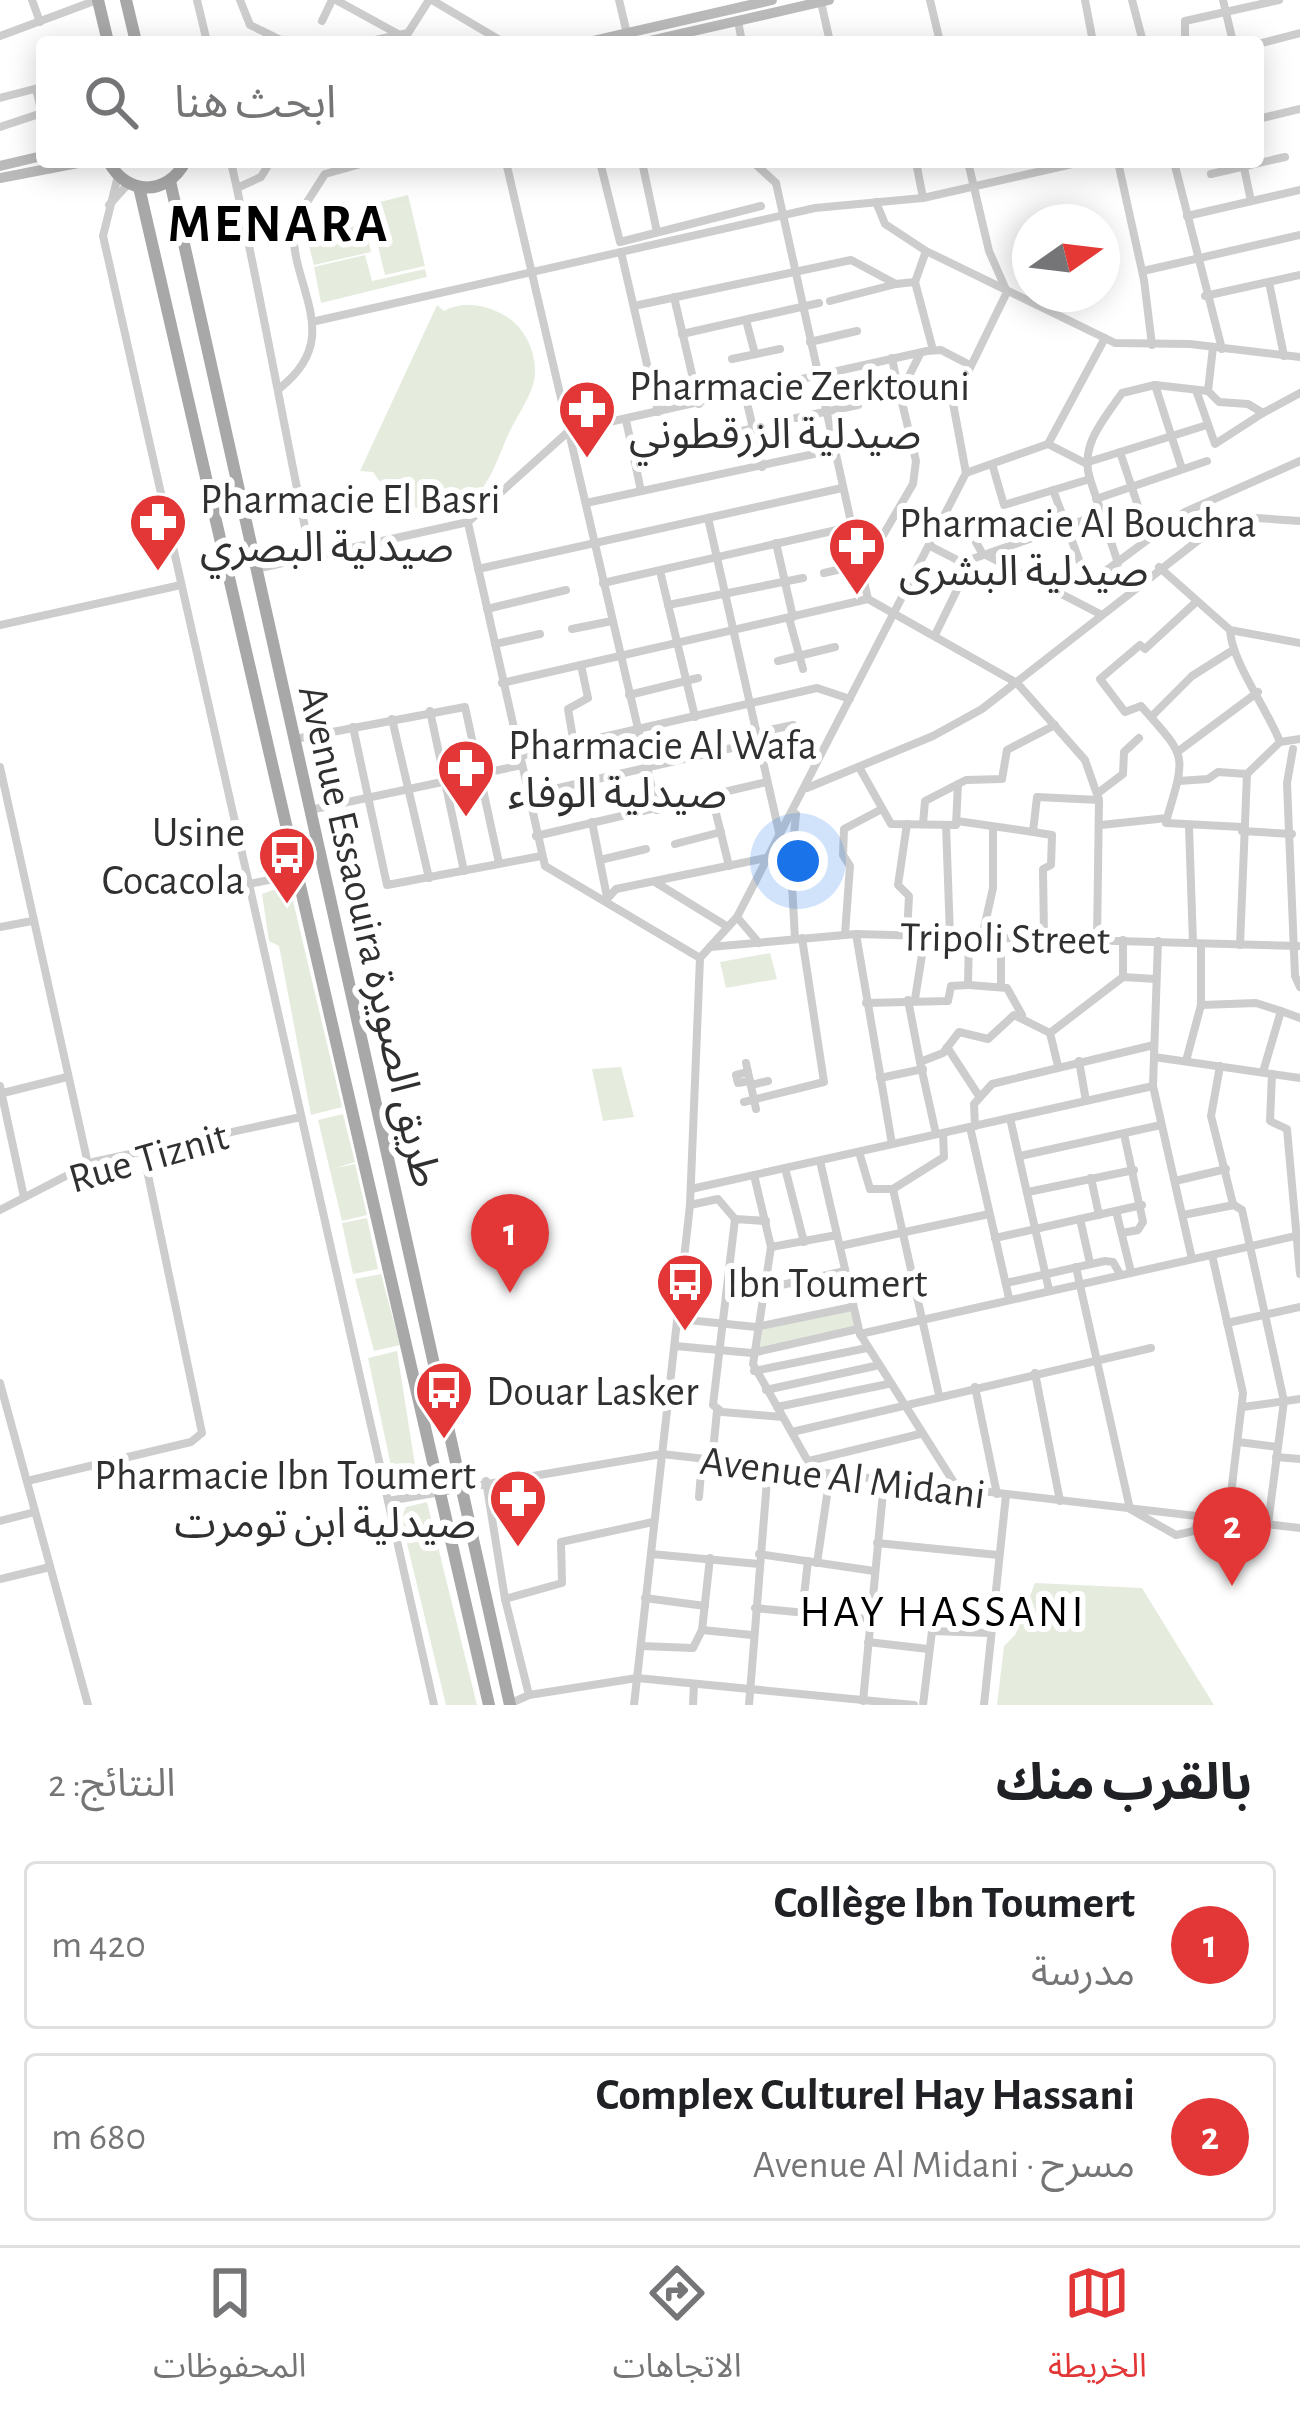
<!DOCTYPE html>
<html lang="ar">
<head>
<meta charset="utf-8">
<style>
  body { margin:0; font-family:"Alegreya Sans","Noto Sans Arabic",sans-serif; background:#f6f6f6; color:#202124; direction:rtl }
  .compass { position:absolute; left:1012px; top:204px; width:108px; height:108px; border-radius:50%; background:#fff; box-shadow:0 6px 30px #0003; rotate:76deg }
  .you { position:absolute; left:798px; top:861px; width:42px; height:42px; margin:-30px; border:9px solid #fff; border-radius:50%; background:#1a73e8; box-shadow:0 0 0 18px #1a73e833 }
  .badge { display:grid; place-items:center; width:78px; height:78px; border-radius:50%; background:#e23637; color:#fff; font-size:39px; font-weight:700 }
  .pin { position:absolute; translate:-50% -99px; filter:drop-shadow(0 3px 6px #0008) }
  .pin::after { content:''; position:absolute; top:63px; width:42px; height:36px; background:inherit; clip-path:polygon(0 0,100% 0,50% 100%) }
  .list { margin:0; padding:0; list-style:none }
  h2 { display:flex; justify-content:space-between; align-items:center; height:156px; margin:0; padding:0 48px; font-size:51px }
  h2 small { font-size:39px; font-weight:400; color:#757577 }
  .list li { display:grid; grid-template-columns:78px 1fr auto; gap:36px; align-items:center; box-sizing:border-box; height:168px; margin:0 24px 24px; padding:0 24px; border:3px solid #e0e0e0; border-radius:12px }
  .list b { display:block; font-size:45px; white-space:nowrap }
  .list p { margin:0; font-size:39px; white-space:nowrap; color:#757577 }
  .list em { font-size:39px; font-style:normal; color:#757577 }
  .icon { flex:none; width:66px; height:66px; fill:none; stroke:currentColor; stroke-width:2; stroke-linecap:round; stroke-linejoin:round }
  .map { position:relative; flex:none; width:1300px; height:1705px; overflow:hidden; direction:ltr }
  .search { position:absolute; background:#fff; box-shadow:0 6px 30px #0003; left:36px; right:36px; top:36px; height:132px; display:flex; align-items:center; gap:30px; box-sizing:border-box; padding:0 42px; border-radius:12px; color:#757577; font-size:45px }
  .sheet { height:540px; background:#fff }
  nav { display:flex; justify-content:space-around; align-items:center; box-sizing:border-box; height:168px; border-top:3px solid #e0e0e0; background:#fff; font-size:33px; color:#757577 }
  nav a { display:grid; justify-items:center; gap:6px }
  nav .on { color:#e23637 }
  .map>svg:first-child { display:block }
</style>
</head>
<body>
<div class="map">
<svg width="1300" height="1705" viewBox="0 0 1300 1705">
  <rect width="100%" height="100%" fill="#fff"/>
  <!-- green -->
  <g fill="#e5ecde">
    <path d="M408 195 425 266 385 275 368 205Z"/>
    <path d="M340 223 342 229 365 224 368 236 344 242 368 239 371 252 314 265 305 231Z"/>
    <path d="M365 255 372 281 425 269 427 277 321 303 314 267Z"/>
    <path d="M437 305 444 311C460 302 481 304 498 312 521 322 535 346 535 371 536 390 518 414 510 431 501 449 494 474 481 490 449 532 396 508 373 472L360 471Z"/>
    <path d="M289 884 342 1107 311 1115 279 946 269 941 262 894Z"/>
    <path d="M770 953 777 979 726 988 720 962Z"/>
    <path d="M621 1067 634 1117 603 1121 592 1069Z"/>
    <path d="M343 1114 355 1162 336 1168 355 1164 367 1215 342 1221 318 1120Z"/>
    <path d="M367 1218 378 1269 353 1274 342 1223Z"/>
    <path d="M381 1274 400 1345 374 1351 355 1279Z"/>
    <path d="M850 1310 856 1329 755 1349 758 1330Z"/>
    <path d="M397 1351 418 1484 394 1480 368 1358Z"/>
    <path d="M427 1502 477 1705H446L401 1519 406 1507Z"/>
    <path d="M1035 1583 1142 1588 1214 1705H997L1004 1646 1015 1635Z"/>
  </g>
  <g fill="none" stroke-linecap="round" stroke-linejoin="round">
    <!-- street -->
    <g stroke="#cdcdcd" stroke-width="8">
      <path d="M32 0 40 22"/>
      <path d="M197 0 207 42"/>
      <path d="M240 0 250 25 285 42"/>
      <path d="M336 0 398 34"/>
      <path d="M432 0 503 42"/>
      <path d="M619 0 629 42"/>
      <path d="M930 0 940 42"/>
      <path d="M1085 0 1093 42"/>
      <path d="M1132 0 1143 42"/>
      <path d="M1223 0 1233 42"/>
      <path d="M821 2 830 42"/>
      <path d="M322 21 332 0"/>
      <path d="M738 21 742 42"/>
      <path d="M0 36 97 0"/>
      <path d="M366 42 408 33 429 0"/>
      <path d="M1185 42V21L1279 0"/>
      <path d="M1258 44 1300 33"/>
      <path d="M36 89 42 113"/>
      <path d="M0 98 42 87"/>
      <path d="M1258 119 1300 109"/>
      <path d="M0 127 42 113"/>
      <path d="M231 162C261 294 283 425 311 556"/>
      <path d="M506 162 657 810"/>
      <path d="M600 162 620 242 761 206"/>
      <path d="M642 162 657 232"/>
      <path d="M753 162 776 183 868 599 1017 683 1085 760 1099 800 1097 939"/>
      <path d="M916 162 923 198"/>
      <path d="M1118 162 1144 280 1152 345"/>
      <path d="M1174 162 1222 349"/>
      <path d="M1243 163 1251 201"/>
      <path d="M1211 174 1285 157"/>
      <path d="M118 176 103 236 434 1705"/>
      <path d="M237 188 261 177 270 162"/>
      <path d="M876 202 885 224 926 251 1115 343 1190 344 1300 357"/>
      <path d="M109 205 128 184"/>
      <path d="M1187 216 1300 190"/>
      <path d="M926 251 915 282 933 350"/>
      <path d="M621 252 658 412"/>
      <path d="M1143 271 1300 235"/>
      <path d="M1269 282 1284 356"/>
      <path d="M1205 296 1300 275"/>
      <path d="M674 297 699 404"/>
      <path d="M830 301 896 284"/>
      <path d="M634 306 851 260 896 284 915 282"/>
      <path d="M746 320 755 354"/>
      <path d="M316 321 815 208 923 198 1081 162"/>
      <path d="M682 334 819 303"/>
      <path d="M810 342 857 331"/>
      <path d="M892 358 899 392"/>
      <path d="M732 359 780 349"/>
      <path d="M1155 385 1182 469"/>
      <path d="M280 388C346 336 290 288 293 224L325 174 368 162"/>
      <path d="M1196 390 1215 444 1263 413 1248 404 1219 402 1208 391"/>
      <path d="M745 394 762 467"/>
      <path d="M1263 413 1300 393"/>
      <path d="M796 418 858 405"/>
      <path d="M626 420 641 491"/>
      <path d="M709 438 764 426"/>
      <path d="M1048 444 1085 463 1207 425"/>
      <path d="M1120 452 1148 536"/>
      <path d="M633 456 668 447"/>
      <path d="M993 467 1004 505 1090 479C1079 446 1104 419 1122 393L1155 385 1208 391 1213 347"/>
      <path d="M966 473 1048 444 1105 338"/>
      <path d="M1090 479 1118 563"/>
      <path d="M1053 490 1088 584 1185 512 1300 461"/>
      <path d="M1096 499 1207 461"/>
      <path d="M586 503 865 443"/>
      <path d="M947 515 971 533 982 553 1100 614"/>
      <path d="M708 518 779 832"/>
      <path d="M468 523 545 866 700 958"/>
      <path d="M776 543 793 617"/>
      <path d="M930 546 967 565"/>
      <path d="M1159 567 1230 630C1232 663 1267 708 1280 742"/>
      <path d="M256 569 468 522 569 431 927 351 941 350 970 365"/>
      <path d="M478 569 842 488"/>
      <path d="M660 571 695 717"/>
      <path d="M824 573 859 565 872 554 913 484 916 461 900 394 920 354"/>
      <path d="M603 583 850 527"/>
      <path d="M668 605 803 578"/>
      <path d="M487 609 566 590"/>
      <path d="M789 618 803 669"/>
      <path d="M0 625 181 585"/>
      <path d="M572 629 612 621"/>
      <path d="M1230 630 1300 643"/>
      <path d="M935 635 972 559 1101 514"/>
      <path d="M495 644 540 634"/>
      <path d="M778 661 835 647"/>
      <path d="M502 683 868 599"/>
      <path d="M629 695 698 678"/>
      <path d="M430 711 464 871"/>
      <path d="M1151 717 1192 676 1230 652"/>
      <path d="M392 719 429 878"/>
      <path d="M353 727 387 885 541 856"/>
      <path d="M756 733 793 725"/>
      <path d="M295 739 465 707 499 863"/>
      <path d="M574 744 568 709 588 698 581 665"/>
      <path d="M1293 749 1287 783 1295 976 1300 987"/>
      <path d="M1180 750 1258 692"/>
      <path d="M520 756 817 688 850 699"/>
      <path d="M0 767 88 1164"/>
      <path d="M859 767 891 824 956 825 958 784"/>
      <path d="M1179 781 1208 779 1218 772 1247 774"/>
      <path d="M807 788 933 736 982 709 1214 528 1256 518 1300 521"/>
      <path d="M1098 793 1123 774 1124 752 1139 738"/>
      <path d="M528 795 758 742"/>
      <path d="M712 797 729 866"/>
      <path d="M310 810 522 765"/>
      <path d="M957 821 1033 832 1037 797 1099 800"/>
      <path d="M592 822 607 897"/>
      <path d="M1166 823 1242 827"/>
      <path d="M907 824 898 885 909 896 907 935"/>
      <path d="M923 824 925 801 966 780 1002 779 1007 750 1055 725"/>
      <path d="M946 825 950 936"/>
      <path d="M1101 825 1167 818C1187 752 1186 757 1141 706L1125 712 1100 679 1140 645 1145 649 1195 603"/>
      <path d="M1189 826 1193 943"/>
      <path d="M1242 831 1292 834"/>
      <path d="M1033 832 1052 835 1051 865 1043 869 1044 938"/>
      <path d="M536 836 767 782"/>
      <path d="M675 844 721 832"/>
      <path d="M600 860 646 849"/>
      <path d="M655 882 728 927"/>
      <path d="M249 884 299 874"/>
      <path d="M607 899 616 889 766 858"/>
      <path d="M737 917 759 943"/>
      <path d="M0 927 32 921"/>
      <path d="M845 934 850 866 843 855 844 829 880 810"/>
      <path d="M856 934 892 1144"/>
      <path d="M982 937 993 888V827"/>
      <path d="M1001 937V986"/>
      <path d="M795 939 791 865 796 814"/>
      <path d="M1123 940V977"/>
      <path d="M1158 941 1153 1086 1192 1259"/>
      <path d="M1240 945 1247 774 1280 742 1300 739"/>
      <path d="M710 947 856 934 1300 946"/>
      <path d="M700 958 737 917 966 473 953 403 1007 292 989 251 968 162"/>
      <path d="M969 985 1007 988 1022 1015"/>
      <path d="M915 999 925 936"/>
      <path d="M908 1000 920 1062 943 1053 959 1032 988 1039 1014 1015 1050 1033"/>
      <path d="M866 1003 948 1001 951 986 968 985 969 936"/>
      <path d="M1201 1005 1256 1003 1281 1011 1263 1072"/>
      <path d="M1281 1011 1300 1018"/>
      <path d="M947 1047 979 1096"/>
      <path d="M1154 1057 1300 1078"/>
      <path d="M1079 1061 1086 1101"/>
      <path d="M1186 1061 1201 1005V944"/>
      <path d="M920 1062 936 1134"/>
      <path d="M746 1063 756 1109"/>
      <path d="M1058 1066 1050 1033 1123 977 1156 979"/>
      <path d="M1220 1066 1211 1116 1233 1204"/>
      <path d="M748 1072 736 1075 738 1083 750 1081"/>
      <path d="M1272 1074 1270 1121 1287 1129 1300 1274"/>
      <path d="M880 1078 923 1069"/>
      <path d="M751 1085 768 1081"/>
      <path d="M0 1086 24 1197"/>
      <path d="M3 1093 67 1077"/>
      <path d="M744 1102 824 1082 802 938"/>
      <path d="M1010 1118 1049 1290"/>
      <path d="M975 1126 974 1104 992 1084 1154 1045"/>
      <path d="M970 1127 1009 1298"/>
      <path d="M859 1152 870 1189H893L939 1395"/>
      <path d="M1020 1156 1161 1125"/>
      <path d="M820 1161 860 1334 1300 1235"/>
      <path d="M785 1168 804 1242"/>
      <path d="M754 1175 771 1247 753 1364 814 1472"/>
      <path d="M1091 1178 1099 1215"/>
      <path d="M1175 1181 1226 1169"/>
      <path d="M691 1189 1153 1086"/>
      <path d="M893 1189 944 1157 943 1133"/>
      <path d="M1028 1192 1134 1170"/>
      <path d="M690 1205 718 1199 735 1219"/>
      <path d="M0 1210 93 1162 301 1117"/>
      <path d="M1116 1211 1131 1272"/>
      <path d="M1183 1215 1234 1205 1242 1210 1284 1401 1268 1524"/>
      <path d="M1080 1219 1090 1263"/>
      <path d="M766 1221 735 1219 713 1405 722 1412 782 1417"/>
      <path d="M1122 1233 1138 1230 1143 1222 1124 1134"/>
      <path d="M995 1238 1142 1205"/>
      <path d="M840 1246 989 1214"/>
      <path d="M771 1247 837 1235"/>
      <path d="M1212 1255 1243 1393 1228 1519"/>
      <path d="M1076 1267 1130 1509 1176 1535 1194 1531 1201 1516"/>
      <path d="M1006 1283 1105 1261 1113 1262 1120 1274"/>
      <path d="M763 1289 845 1271"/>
      <path d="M678 1319 756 1327 852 1307"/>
      <path d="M1227 1323 1300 1307"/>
      <path d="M860 1334 958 1489"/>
      <path d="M675 1346 752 1353 858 1329"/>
      <path d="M754 1371 867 1348"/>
      <path d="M1035 1373 1060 1501"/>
      <path d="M0 1383 88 1705"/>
      <path d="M975 1387 997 1494"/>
      <path d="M766 1390 875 1366"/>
      <path d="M777 1407 888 1384"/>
      <path d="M1243 1407 1300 1399"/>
      <path d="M792 1432 1151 1348"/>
      <path d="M1238 1442 1278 1447"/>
      <path d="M1276 1457 1300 1459"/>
      <path d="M712 1461 717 1411"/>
      <path d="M809 1461 920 1434"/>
      <path d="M27 1481 191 1442 202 1433 143 1151"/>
      <path d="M486 1481 505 1599 529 1695 509 1704"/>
      <path d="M699 1497 702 1460"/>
      <path d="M388 1501 662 1454 1300 1528"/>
      <path d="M0 1521 35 1512"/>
      <path d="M877 1543 998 1555"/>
      <path d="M651 1554 759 1564"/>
      <path d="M759 1554 874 1571"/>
      <path d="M817 1563 830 1475"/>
      <path d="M0 1579 50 1567"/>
      <path d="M645 1598 705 1606"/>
      <path d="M505 1599 562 1583 561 1542 653 1522"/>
      <path d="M755 1608 869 1619"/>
      <path d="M802 1613 808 1561"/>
      <path d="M702 1630 752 1635"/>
      <path d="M868 1642 928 1649"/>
      <path d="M641 1646 693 1648 702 1630 710 1558"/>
      <path d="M529 1695 637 1678 914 1705"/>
      <path d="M863 1701 884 1482"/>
      <path d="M634 1705 690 1205 700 958"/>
      <path d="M693 1705 694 1684"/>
      <path d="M749 1705 768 1468"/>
      <path d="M923 1705 932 1631 989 1633"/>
      <path d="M984 1705 1006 1495"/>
    </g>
    <!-- secondary -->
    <g stroke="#bababa" stroke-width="10">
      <path d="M588 42 772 0"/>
      <path d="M645 42 829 0"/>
      <path d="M0 166 42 156"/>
      <path d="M0 178 83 162"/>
    </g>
    <!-- primary -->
    <g stroke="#a8a8a8" stroke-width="12">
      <path d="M98 0 108 42"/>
      <path d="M126 0 136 42"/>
      <path d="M109 162C127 196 167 196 185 162"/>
      <path d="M170 181 510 1705"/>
      <path d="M139 187 489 1705"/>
    </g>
  </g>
  <!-- icons -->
  <defs>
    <g id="pharmacy-pin" transform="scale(3)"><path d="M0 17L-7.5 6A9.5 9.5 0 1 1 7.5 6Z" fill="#e23637" stroke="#fff"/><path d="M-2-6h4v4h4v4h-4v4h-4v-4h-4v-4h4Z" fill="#fff"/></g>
    <g id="bus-pin" transform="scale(3)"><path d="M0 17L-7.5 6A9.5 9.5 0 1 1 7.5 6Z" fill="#e23637" stroke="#fff"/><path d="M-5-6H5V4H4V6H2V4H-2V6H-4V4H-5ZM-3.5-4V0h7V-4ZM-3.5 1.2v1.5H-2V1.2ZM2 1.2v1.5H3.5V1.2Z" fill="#fff"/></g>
  </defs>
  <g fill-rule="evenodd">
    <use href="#pharmacy-pin" x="587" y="409"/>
    <use href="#pharmacy-pin" x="158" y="522"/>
    <use href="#pharmacy-pin" x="857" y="546"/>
    <use href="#pharmacy-pin" x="466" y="768"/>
    <use href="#bus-pin" x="287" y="855"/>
    <use href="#bus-pin" x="685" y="1282"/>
    <use href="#bus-pin" x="444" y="1390"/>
    <use href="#pharmacy-pin" x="518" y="1498"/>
  </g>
  <g text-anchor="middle" stroke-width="12" stroke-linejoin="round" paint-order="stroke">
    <!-- poi labels -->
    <g font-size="42" fill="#303030" stroke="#fff" text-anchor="start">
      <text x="629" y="400">Pharmacie Zerktouni<tspan x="629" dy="48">صيدلية الزرقطوني</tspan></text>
      <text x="200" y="513">Pharmacie El Basri<tspan x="200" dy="48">صيدلية البصري</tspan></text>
      <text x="899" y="537">Pharmacie Al Bouchra<tspan x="899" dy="48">صيدلية البشرى</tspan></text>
      <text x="508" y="759">Pharmacie Al Wafa<tspan x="508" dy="48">صيدلية الوفاء</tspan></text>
      <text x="245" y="846" text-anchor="end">Usine<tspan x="245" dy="48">Cocacola</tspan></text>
      <text x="727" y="1297">Ibn Toumert</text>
      <text x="486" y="1405">Douar Lasker</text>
      <text x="476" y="1489" text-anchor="end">Pharmacie Ibn Toumert<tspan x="476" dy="48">صيدلية ابن تومرت</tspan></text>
    </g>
    <!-- street labels -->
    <g font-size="42" fill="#303030" stroke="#fff">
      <text transform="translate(371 936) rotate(77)" y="15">Avenue Essaouira طريق الصويرة</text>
      <text transform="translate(1005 937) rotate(1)" y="15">Tripoli Street</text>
      <text transform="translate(148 1156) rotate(-16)" y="15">Rue Tiznit</text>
      <text transform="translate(843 1476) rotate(7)" y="15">Avenue Al Midani</text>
    </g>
    <!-- neighbourhood labels -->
    <g font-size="45" letter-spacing="3" fill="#000" stroke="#fff">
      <text x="943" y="1626">HAY HASSANI</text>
    </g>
    <!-- district labels -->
    <g font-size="54" font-weight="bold" letter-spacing="3" fill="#000" stroke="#fff">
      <text x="279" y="241">MENARA</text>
    </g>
  </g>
</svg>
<svg class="compass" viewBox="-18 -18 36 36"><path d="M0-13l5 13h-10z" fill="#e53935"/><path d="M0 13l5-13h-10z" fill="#757577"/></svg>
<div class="you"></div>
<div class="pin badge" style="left:510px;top:1293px">1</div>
<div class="pin badge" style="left:1232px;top:1586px">2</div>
<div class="search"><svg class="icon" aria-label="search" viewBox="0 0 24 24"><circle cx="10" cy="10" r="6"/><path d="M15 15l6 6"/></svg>ابحث هنا</div>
</div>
<section class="sheet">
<h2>بالقرب منك<small>النتائج: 2</small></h2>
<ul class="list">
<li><span class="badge">1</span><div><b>Collège Ibn Toumert</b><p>مدرسة</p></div><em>420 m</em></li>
<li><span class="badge">2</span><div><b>Complex Culturel Hay Hassani</b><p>مسرح · Avenue Al Midani</p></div><em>680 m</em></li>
</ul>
</section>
<nav>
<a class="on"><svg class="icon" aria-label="map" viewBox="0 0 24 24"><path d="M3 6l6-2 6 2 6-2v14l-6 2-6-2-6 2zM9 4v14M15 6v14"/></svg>الخريطة</a>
<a><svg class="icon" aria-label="directions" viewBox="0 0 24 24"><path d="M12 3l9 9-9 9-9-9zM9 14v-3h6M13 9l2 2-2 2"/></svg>الاتجاهات</a>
<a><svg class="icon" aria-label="saved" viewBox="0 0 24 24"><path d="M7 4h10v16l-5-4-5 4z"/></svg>المحفوظات</a>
</nav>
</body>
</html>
